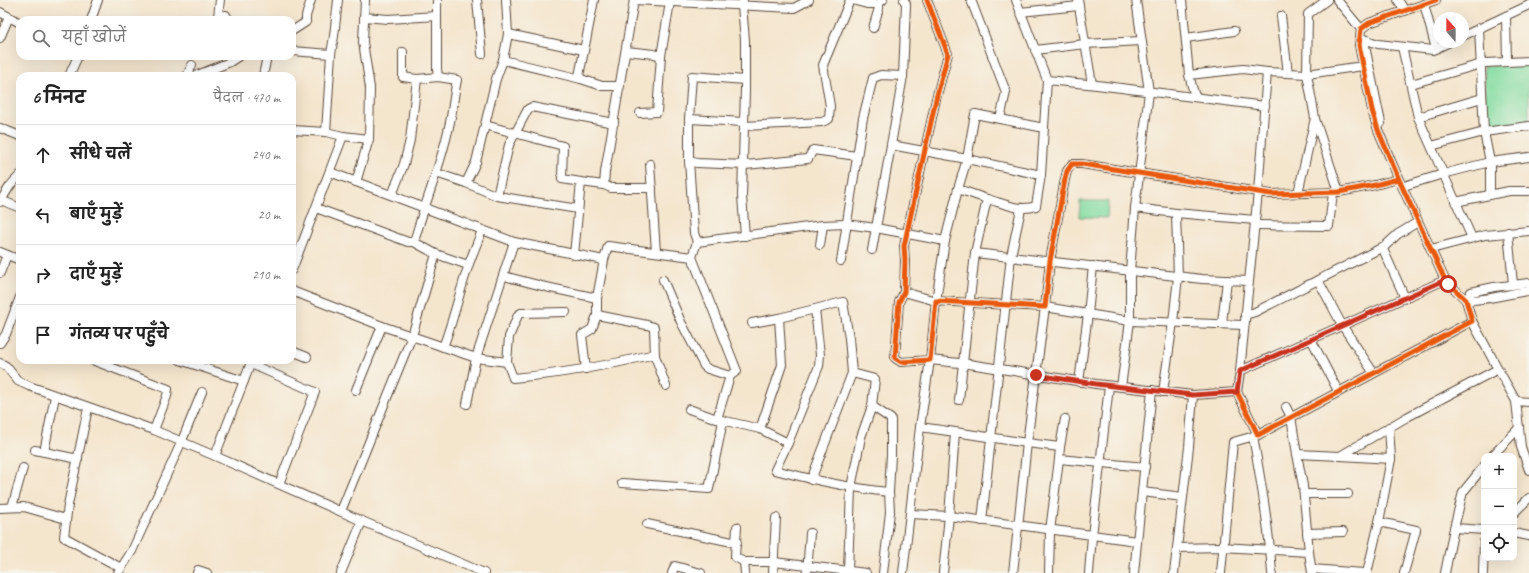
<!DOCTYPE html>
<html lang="hi">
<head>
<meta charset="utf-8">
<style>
  body { margin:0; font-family:Caveat,"Playpen Sans Deva",sans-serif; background:#f2f2f2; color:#222 }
  .controls { position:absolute; right:12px; bottom:12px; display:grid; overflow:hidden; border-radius:8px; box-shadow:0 4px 16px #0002 }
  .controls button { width:36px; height:36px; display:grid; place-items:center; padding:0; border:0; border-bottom:1px solid #e0e0e0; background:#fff; color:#222; font:20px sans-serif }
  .compass { position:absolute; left:1433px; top:12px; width:36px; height:36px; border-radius:50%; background:#fff; box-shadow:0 4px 16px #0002; rotate:339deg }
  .stop { position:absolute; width:12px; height:12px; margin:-9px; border:3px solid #c8321e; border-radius:50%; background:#fff }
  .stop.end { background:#c8321e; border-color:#fff; box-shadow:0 1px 4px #0008 }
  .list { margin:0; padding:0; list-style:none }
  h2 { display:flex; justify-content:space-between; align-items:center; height:52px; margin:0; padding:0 16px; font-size:17px }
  h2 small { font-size:13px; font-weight:400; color:#767676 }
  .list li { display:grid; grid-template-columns:26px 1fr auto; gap:12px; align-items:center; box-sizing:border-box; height:60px; padding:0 16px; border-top:1px solid #e0e0e0 }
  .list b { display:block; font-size:15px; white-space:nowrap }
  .list em { font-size:13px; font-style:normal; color:#767676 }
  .icon { flex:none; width:22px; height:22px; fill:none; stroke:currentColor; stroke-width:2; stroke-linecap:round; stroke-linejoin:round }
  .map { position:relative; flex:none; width:1529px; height:573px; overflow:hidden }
  .search { position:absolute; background:#fff; box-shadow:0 4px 16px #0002; left:16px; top:16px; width:280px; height:44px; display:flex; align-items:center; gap:10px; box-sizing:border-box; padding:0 14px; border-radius:12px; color:#767676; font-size:15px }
  .panel { position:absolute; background:#fff; box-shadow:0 4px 16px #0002; left:16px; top:72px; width:280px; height:292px; border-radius:12px }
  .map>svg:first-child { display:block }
</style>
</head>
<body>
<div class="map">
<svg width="1529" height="573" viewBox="0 0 1529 573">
  <rect width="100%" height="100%" fill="#f7f3e8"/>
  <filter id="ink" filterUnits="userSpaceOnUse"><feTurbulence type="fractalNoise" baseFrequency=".025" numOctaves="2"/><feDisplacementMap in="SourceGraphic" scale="8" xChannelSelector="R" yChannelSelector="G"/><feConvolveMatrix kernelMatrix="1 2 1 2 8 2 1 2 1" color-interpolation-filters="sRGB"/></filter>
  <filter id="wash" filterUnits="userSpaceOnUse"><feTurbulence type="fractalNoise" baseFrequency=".012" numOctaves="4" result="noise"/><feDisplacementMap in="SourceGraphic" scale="16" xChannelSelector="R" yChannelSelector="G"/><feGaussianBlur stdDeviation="0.9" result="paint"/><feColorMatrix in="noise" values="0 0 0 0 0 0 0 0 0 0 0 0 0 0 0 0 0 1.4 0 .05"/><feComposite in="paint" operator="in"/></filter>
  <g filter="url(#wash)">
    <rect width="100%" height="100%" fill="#f4e5cd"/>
    <!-- green -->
    <g fill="#82dca1" stroke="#5e8360">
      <path d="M1529 64V121L1487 127 1484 66Z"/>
      <path d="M1080 201H1108L1107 218 1079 217Z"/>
    </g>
  </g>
  <g filter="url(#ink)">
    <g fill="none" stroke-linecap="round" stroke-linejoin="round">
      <!-- minor casing -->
      <g stroke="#574638" stroke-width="10">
        <g id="minor">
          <path d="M220 0 218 16 226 15 229 20"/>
          <path d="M437 0V69L438 77"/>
          <path d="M477 0 482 54"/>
          <path d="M594 0 579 76 581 79 602 86H620"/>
          <path d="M634 0 794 8 809 0"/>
          <path d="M743 0 742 6 745 40V90L742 196 745 236"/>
          <path d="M852 0 867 4H878L883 0"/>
          <path d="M904 0 906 4 903 76 891 145 967 159 1041 175 1047 80"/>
          <path d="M927 0 948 54 936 99 904 246 905 260 904 292 899 302 895 358 901 362 930 360 936 301 1045 307 1050 261 1065 179 1067 171 1072 164H1082L1271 194 1339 192 1375 185 1398 179"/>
          <path d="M971 0 1006 92 1000 119 1044 128"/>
          <path d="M1016 0 1047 80 1097 85 1265 106"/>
          <path d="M1078 0 1092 84"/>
          <path d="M1182 0 1189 75 1243 69 1267 72"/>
          <path d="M1337 0 1361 29"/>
          <path d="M1398 0 1405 11"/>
          <path d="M1424 4 1436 49"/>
          <path d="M0 12 20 23"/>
          <path d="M1020 12 1079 6"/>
          <path d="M1281 16 1288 73"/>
          <path d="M1506 16 1507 62"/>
          <path d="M364 17 388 19 437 16"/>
          <path d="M91 20 98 0"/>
          <path d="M873 28 879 8 878 4"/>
          <path d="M1479 28 1484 132 1490 162V195"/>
          <path d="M292 31 306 22V16L311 0"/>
          <path d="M508 34 584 50"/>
          <path d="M1463 36 1529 5"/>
          <path d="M0 38 9 17"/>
          <path d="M1186 38 1234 31"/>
          <path d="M1361 38 1365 46 1381 123"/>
          <path d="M1361 38 1378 44 1433 50 1450 42"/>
          <path d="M1402 47 1418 117 1472 238"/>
          <path d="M1035 50 1085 44 1141 41"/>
          <path d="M292 51 331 54"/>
          <path d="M626 51 654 54 661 56"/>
          <path d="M403 52V77L417 79 438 77 457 80C454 94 453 108 450 122 442 163 425 202 414 242"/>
          <path d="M503 60 581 79"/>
          <path d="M1189 75 1195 97"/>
          <path d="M69 76 78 56"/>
          <path d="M187 76 192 65"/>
          <path d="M195 76 230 62 239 56"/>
          <path d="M263 76 267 56"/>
          <path d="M1411 84 1485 63 1529 61"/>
          <path d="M640 113 657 112 661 56 670 2"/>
          <path d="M1418 117 1482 98"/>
          <path d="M689 119 744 122"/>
          <path d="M1315 119 1339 192"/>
          <path d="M485 125 563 146 562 179 581 182"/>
          <path d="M744 126 822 122 829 119 830 106 823 65 850 0"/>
          <path d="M0 128 20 136"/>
          <path d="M292 130 326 132 343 136"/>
          <path d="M326 132 331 54 334 36 338 0"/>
          <path d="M1431 146 1484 132 1529 126"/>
          <path d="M689 161 697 163 745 165 808 159 813 150 857 156"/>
          <path d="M650 164 656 252"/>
          <path d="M330 172 514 242 604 260 608 246 692 257 697 242 823 225"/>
          <path d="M436 173 466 183 497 196 578 209"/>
          <path d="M356 182 369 139"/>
          <path d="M466 183 476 162 496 79 503 60 508 34 506 0"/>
          <path d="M604 185 611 188H652"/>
          <path d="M1407 185 1443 174 1490 162 1529 157"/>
          <path d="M1298 193 1315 118 1307 74 1308 14 1327 0"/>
          <path d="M392 195 404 164 410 140 417 79"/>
          <path d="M497 196 509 145 528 109 532 107 614 123"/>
          <path d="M987 199C1003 203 1020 212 1036 206L1041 175"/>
          <path d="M1 200 20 208"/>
          <path d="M0 202 10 186 20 175"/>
          <path d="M1455 202 1509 191H1529"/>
          <path d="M316 208 408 242H414L436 254 468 265"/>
          <path d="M1135 208 1149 92 1136 0"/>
          <path d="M1255 225 1329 226 1333 193"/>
          <path d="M1508 232 1513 284"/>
          <path d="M697 242 694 233 689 161V119L692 76 745 80"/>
          <path d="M820 245 823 225 846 224 876 228 945 241 958 189"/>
          <path d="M1382 247 1405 298"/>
          <path d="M1435 248 1485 235 1529 231"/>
          <path d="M872 250 891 145"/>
          <path d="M0 252 20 260"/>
          <path d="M975 253 987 199 958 189 967 159 975 114 1000 119"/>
          <path d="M574 255 581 182 604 185 605 172 634 0"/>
          <path d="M692 257 737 371 730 376 717 419 760 429 782 365 779 318 843 302 849 338 852 373 875 379 872 406 891 419V455L889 492"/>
          <path d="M841 261 863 118 873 78 881 75 903 76"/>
          <path d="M292 270 343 136 369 139 370 88 363 42 365 0"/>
          <path d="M0 273 7 255"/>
          <path d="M504 276 546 287 597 298"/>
          <path d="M663 280 681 322 704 366 708 369 730 376"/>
          <path d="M1318 280 1342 325 1373 372"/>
          <path d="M292 291 382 326 476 358 507 362 513 378C562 374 607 366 655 354"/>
          <path d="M904 292 936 301 945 241"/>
          <path d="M1466 300 1471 292 1494 287 1529 283"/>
          <path d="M1466 300C1487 301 1508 293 1529 291"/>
          <path d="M597 315 647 325 654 327 655 356 666 386"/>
          <path d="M1245 315 1255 312 1385 246 1398 234 1418 222"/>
          <path d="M752 323 779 318"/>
          <path d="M1222 323 1227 280"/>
          <path d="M1311 339 1338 391"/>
          <path d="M0 343 6 334 20 297"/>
          <path d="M443 347C453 321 459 294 468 267 472 254 478 242 482 230"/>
          <path d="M292 351 307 357"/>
          <path d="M92 360 168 389 167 396 154 430"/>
          <path d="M180 360 244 381"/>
          <path d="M252 360 215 456 362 521 341 573"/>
          <path d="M507 362 509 337 518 315 521 313 566 312"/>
          <path d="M0 363 6 366 18 381 29 386 154 430 215 456"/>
          <path d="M251 364 315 392 279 484"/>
          <path d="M586 369 582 335 592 329 597 315V298L604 260"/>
          <path d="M1498 369 1516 401 1521 447 1529 470"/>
          <path d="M1240 371 1258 192 1267 72 1307 74 1363 66"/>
          <path d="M1079 382 1088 314 1093 266"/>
          <path d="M1121 387 1130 321V271L1135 208 1176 213"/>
          <path d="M356 390 382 326"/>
          <path d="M1163 392 1173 322 1178 277 1176 213 1255 220"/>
          <path d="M1237 392 1258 435 1472 321 1466 300 1445 280 1400 182 1378 130 1372 110 1359 45 1361 29 1369 23 1436 0"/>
          <path d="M959 400 975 253 1202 279 1249 281"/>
          <path d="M1516 401 1529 402"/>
          <path d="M467 404 476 358 514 242"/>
          <path d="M1286 407 1291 417 1297 454 1340 456 1407 417 1498 369 1472 321"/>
          <path d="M88 408 68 505 64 537 121 568"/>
          <path d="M689 409 717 419"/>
          <path d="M760 429 788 443 775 470C813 480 850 488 889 492L890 512 883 573"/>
          <path d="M955 432 920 427 930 360 969 364 1096 384 1193 395"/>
          <path d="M1253 436C1261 482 1269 527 1272 573"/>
          <path d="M788 443 819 366 820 355 815 309"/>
          <path d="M1060 447 1065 419"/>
          <path d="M35 450 78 459"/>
          <path d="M44 452 55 396"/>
          <path d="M1297 454 1303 486 1309 552"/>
          <path d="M1341 456 1391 459 1389 427"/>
          <path d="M1492 456 1519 428"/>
          <path d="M811 480 852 373"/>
          <path d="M622 483 709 489 723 421"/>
          <path d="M1142 492 1183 497"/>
          <path d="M1304 494H1348"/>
          <path d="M12 507 23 468"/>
          <path d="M0 508 24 507 66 519"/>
          <path d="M341 511 412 336 436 254"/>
          <path d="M1514 513 1529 498"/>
          <path d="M910 514 949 516 1137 541"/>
          <path d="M362 521 484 573"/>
          <path d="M982 521 1011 256 1021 209"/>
          <path d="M1379 522 1416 530 1404 573"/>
          <path d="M647 524 737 543"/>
          <path d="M737 527 735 557 744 562"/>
          <path d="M1454 528 1463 492 1484 466"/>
          <path d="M1307 533 1343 532"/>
          <path d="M1514 533 1529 536"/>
          <path d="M1177 548 1222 547 1309 552 1312 573"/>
          <path d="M1312 569 1363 573"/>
          <path d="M848 571 851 488 861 437 872 406"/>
          <path d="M118 573 132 551 181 443 202 392"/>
          <path d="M197 573 198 570 207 573"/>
          <path d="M672 573 675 566 701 573"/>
          <path d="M745 573 744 562H774L866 573"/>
          <path d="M773 573 776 518"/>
          <path d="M807 573 810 533"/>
          <path d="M903 573 920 427"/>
          <path d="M943 573 949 516 955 432 1027 443 1045 307 1130 321 1244 325"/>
          <path d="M1013 573 1027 443 1060 447 1059 459 1145 467"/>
          <path d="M1049 573 1050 531 1059 459"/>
          <path d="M1089 573 1092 536 1109 386"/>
          <path d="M1134 573 1152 390"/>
          <path d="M1174 573 1189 447 1193 395 1237 392 1240 371 1445 280"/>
          <path d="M1221 573 1233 442 1258 435"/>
          <path d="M1367 573 1379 522 1391 459"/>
          <path d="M1445 573 1454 528 1484 530"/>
          <path d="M1483 573 1484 542"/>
        </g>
      </g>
      <!-- minor -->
      <use href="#minor" stroke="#fff" stroke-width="8"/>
      <!-- cycleway casing -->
      <g stroke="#f7f3e8" stroke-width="8">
        <g id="cycleway">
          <path d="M927 0 948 54 936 99 904 246 905 260 904 292 899 302 895 358 901 362 930 360 936 301 1045 307 1050 261 1065 179 1067 171 1072 164H1082L1271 194 1339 192 1375 185 1398 179"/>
          <path d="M1237 392 1258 435 1472 321 1466 300 1445 280 1400 182 1378 130 1372 110 1359 45 1361 29 1369 23 1436 0"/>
        </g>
      </g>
      <!-- cycleway -->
      <use href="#cycleway" stroke="#e8590c" stroke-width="5"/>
    </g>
  </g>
  <g fill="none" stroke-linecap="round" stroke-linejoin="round" filter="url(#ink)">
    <!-- route -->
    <path stroke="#c8321e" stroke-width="5" d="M1036 375 1096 384 1193 395 1237 392 1240 371 1445 280 1448 284"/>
  </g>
</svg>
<div class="controls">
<button>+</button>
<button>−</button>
<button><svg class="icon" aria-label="locate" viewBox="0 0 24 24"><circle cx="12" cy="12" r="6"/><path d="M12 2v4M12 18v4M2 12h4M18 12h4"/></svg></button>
</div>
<svg class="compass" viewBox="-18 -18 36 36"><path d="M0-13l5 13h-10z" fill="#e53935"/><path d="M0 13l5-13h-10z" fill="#767676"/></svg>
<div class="stop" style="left:1448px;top:284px"></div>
<div class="stop end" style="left:1036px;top:375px"></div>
<div class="search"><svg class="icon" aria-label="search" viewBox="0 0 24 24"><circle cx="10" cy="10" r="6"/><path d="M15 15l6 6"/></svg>यहाँ खोजें</div>
<section class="panel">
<h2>6 मिनट<small>पैदल · 470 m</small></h2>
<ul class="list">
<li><svg class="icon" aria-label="ahead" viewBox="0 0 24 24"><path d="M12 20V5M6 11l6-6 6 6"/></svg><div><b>सीधे चलें</b></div><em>240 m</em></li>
<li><svg class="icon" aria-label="left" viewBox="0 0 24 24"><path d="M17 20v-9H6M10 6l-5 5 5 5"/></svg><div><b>बाएँ मुड़ें</b></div><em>20 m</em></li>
<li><svg class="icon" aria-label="right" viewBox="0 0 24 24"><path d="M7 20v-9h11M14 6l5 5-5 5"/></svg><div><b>दाएँ मुड़ें</b></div><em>210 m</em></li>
<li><svg class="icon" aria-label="arrive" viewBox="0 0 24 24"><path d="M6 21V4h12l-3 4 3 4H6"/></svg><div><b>गंतव्य पर पहुँचे</b></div></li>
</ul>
</section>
</div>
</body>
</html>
